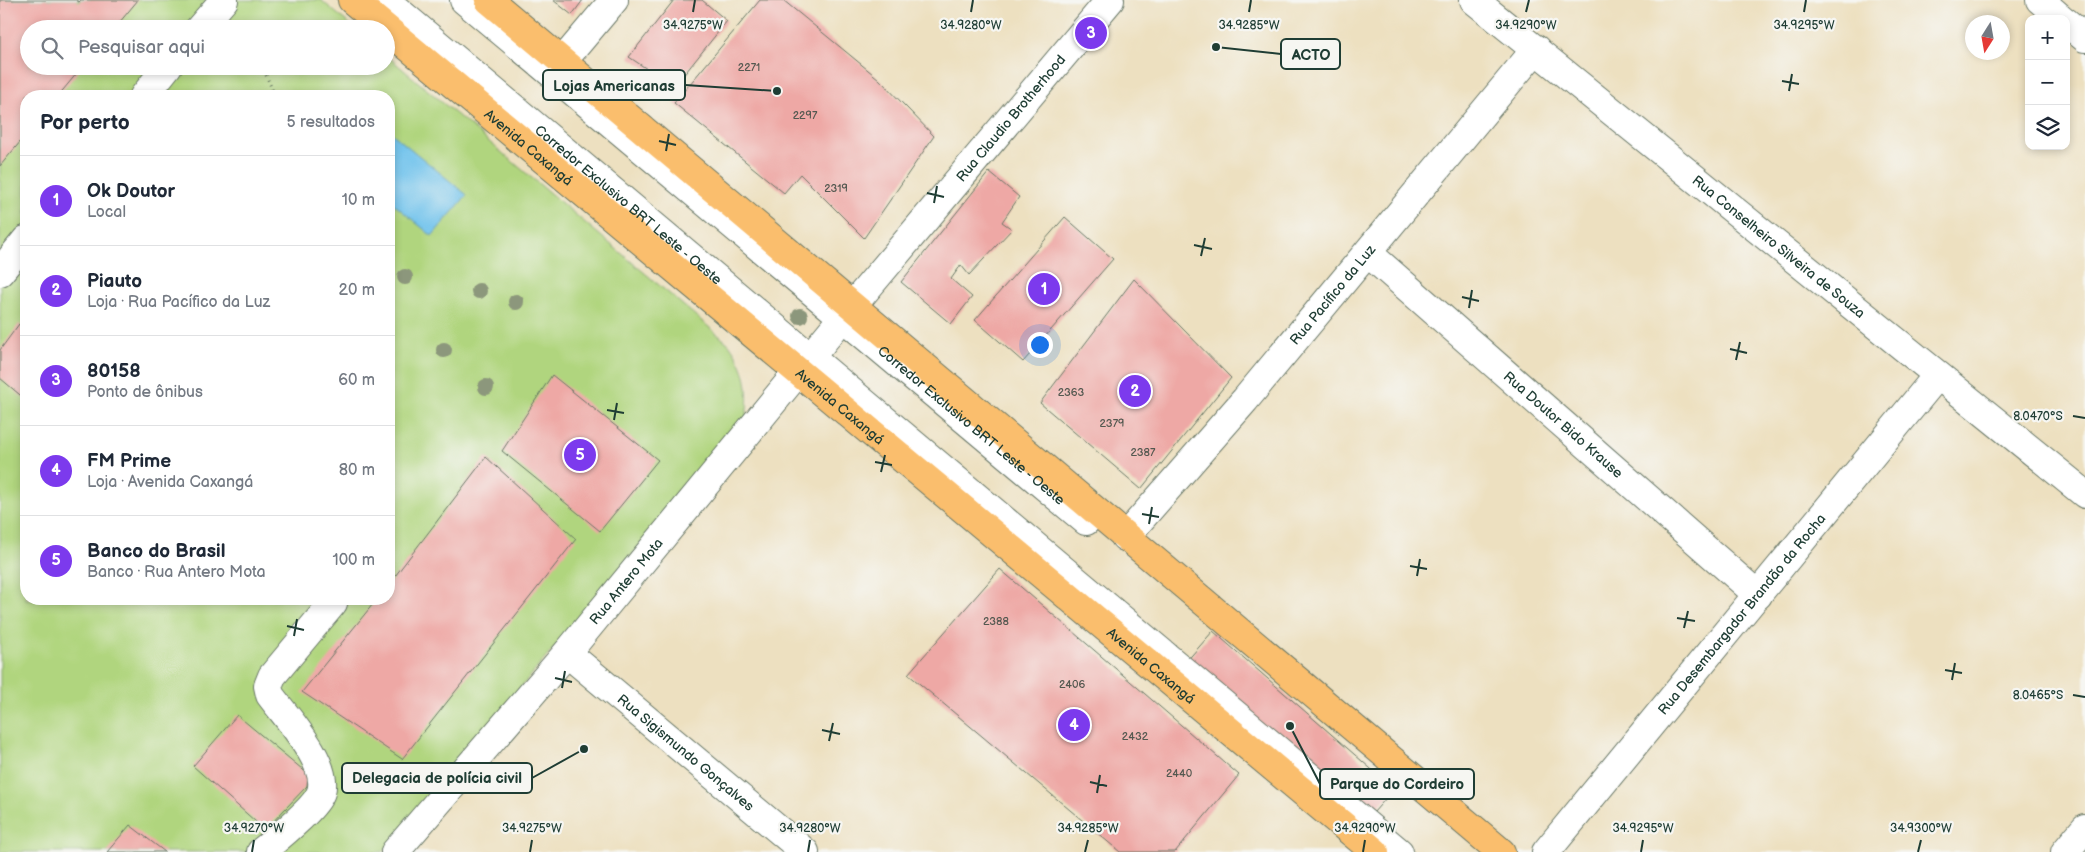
<!DOCTYPE html>
<html lang="pt">
<head>
<meta charset="utf-8">
<style>
  body { margin:0; font-family:"Balsamiq Sans",sans-serif; background:#f2f2f3; color:#1f2937 }
  .controls { position:absolute; right:15px; top:15px; display:grid; overflow:hidden; border-radius:10px; box-shadow:0 2px 8px #0003 }
  .controls button { width:45px; height:45px; display:grid; place-items:center; padding:0; border:0; border-bottom:1px solid #e0e1e3; background:#fff; color:#1f2937; font:25px sans-serif }
  .compass { position:absolute; left:1965px; top:15px; width:45px; height:45px; border-radius:50%; background:#fff; box-shadow:0 2px 8px #0003; rotate:191deg }
  .you { position:absolute; left:1039px; top:344px; width:18px; height:18px; margin:-12px; border:4px solid #fff; border-radius:50%; background:#1a73e8; box-shadow:0 0 0 8px #1a73e833 }
  .badge { display:grid; place-items:center; width:32px; height:32px; border-radius:50%; background:#7c3aed; color:#fff; font-size:16px; font-weight:700 }
  .pin { position:absolute; translate:-50% -50%; border:2px solid #fff; box-shadow:0 1px 5px #0006 }
  .list { margin:0; padding:0; list-style:none }
  h2 { display:flex; justify-content:space-between; align-items:center; height:65px; margin:0; padding:0 20px; font-size:21px }
  h2 small { font-size:16px; font-weight:400; color:#747a83 }
  .list li { display:grid; grid-template-columns:32px 1fr auto; gap:15px; align-items:center; box-sizing:border-box; height:90px; padding:0 20px; border-top:1px solid #e0e1e3 }
  .list b { display:block; font-size:19px; white-space:nowrap }
  .list p { margin:0; font-size:16px; white-space:nowrap; color:#747a83 }
  .list em { font-size:16px; font-style:normal; color:#747a83 }
  .icon { flex:none; width:28px; height:28px; fill:none; stroke:currentColor; stroke-width:2; stroke-linecap:round; stroke-linejoin:round }
  .map { position:relative; flex:none; width:2085px; height:852px; overflow:hidden }
  .search { position:absolute; background:#fff; box-shadow:0 2px 8px #0003; left:20px; top:20px; width:375px; height:55px; display:flex; align-items:center; gap:12px; box-sizing:border-box; padding:0 18px; border-radius:28px; color:#747a83; font-size:19px }
  .panel { position:absolute; background:#fff; box-shadow:0 2px 8px #0003; left:20px; top:90px; width:375px; height:515px; border-radius:20px }
  .map>svg:first-child { display:block }
</style>
</head>
<body>
<div class="map">
<svg width="2085" height="852" viewBox="0 0 2085 852">
  <rect width="100%" height="100%" fill="#f6f6f2"/>
  <filter id="ink" filterUnits="userSpaceOnUse"><feTurbulence type="fractalNoise" baseFrequency=".02" numOctaves="2"/><feDisplacementMap in="SourceGraphic" scale="10" xChannelSelector="R" yChannelSelector="G"/><feConvolveMatrix kernelMatrix="1 2 1 2 8 2 1 2 1" color-interpolation-filters="sRGB"/></filter>
  <filter id="wash" filterUnits="userSpaceOnUse"><feTurbulence type="fractalNoise" baseFrequency=".0096" numOctaves="4" result="noise"/><feDisplacementMap in="SourceGraphic" scale="20" xChannelSelector="R" yChannelSelector="G"/><feGaussianBlur stdDeviation="1.12" result="paint"/><feColorMatrix in="noise" values="0 0 0 0 0 0 0 0 0 0 0 0 0 0 0 0 0 1.4 0 .05"/><feComposite in="paint" operator="in"/></filter>
  <g filter="url(#wash)">
    <rect width="100%" height="100%" fill="#ede0c0"/>
    <!-- green -->
    <path fill="#b0d57e" stroke="#688959" fill-rule="evenodd" d="M0 0H321L355 29H29V66H386V55L729 344C747 369 750 389 746 419L383 852H0ZM26 96H389V599H26Z"/>
    <!-- water -->
    <path fill="#70c2ec" stroke="#488090" d="M389 131 467 195 432 236 389 200Z"/>
    <g id="blocks">
      <!-- building -->
      <g fill="#eea8a5">
        <path d="M0 0H76L79 2 81 0H138L114 29H29V66H83L58 96H26V135L0 166Z"/>
        <path d="M553 0H583L572 15Z"/>
        <path d="M674 0H702L727 21 674 87 629 57Z"/>
        <path d="M760 0H783L879 79 934 136 864 238 800 174 784 193 674 103Z"/>
        <path d="M989 172 1019 197 1002 222 1012 229 969 275 961 265 951 279 972 297 951 324 901 282Z"/>
        <path d="M1065 217 1113 259 1023 362 975 320Z"/>
        <path d="M1134 279 1231 378 1141 489 1040 403Z"/>
        <path d="M19 324 26 330V400L0 378V350Z"/>
        <path d="M552 375 658 460 600 531 502 451Z"/>
        <path d="M486 457 576 539 402 759 302 692 377 599H389V584Z"/>
        <path d="M1000 569 1239 775 1175 852H1120L908 674Z"/>
        <path d="M1213 631 1394 789 1367 820 1185 663Z"/>
        <path d="M237 715 308 774 307 786 265 830 193 766Z"/>
        <path d="M130 825 165 852H107Z"/>
      </g>
    </g>
  </g>
  <g filter="url(#ink)">
    <use href="#blocks" fill-opacity="0" stroke="#677665" stroke-width="1"/>
    <g fill="none" stroke-linecap="round" stroke-linejoin="round">
      <!-- minor casing -->
      <g stroke="#677665" stroke-width="30">
        <g id="minor">
          <path id="s1" d="M385 0 1399 852"/>
          <path id="s2" d="M464 0 1086 521"/>
          <path id="s3" d="M1474 0 2085 494"/>
          <path d="M2040 0 2062 19"/>
          <path d="M2066 22 2085 38"/>
          <path d="M199 29 224 0"/>
          <path d="M562 62 614 0"/>
          <path d="M144 96 168 66"/>
          <path id="s4" d="M1368 253 1758 595"/>
          <path d="M0 272 26 240"/>
          <path id="s5" d="M1125 537 1245 400 1536 49"/>
          <path id="s6" d="M567 653 805 852"/>
          <path d="M261 852C275 840 316 808 321 792 330 764 286 717 270 695L268 686 272 676 333 603 334 599"/>
          <path id="s7" d="M395 852 567 653 843 317 1110 0"/>
          <path id="s8" d="M1546 852 1937 376"/>
          <path d="M2065 852 2085 828"/>
        </g>
      </g>
      <!-- major casing -->
      <g stroke="#677665" stroke-width="30">
        <g id="major">
          <path id="s9" d="M352 0 1375 852"/>
          <path d="M489 0 1501 852"/>
        </g>
      </g>
      <!-- path -->
      <path stroke="#677665" stroke-width="3" stroke-dasharray="1 4" stroke-linecap="butt" d="M262 66 272 89V96"/>
      <!-- minor -->
      <use href="#minor" stroke="#fff" stroke-width="28"/>
      <!-- major -->
      <use href="#major" stroke="#fabe6d" stroke-width="28"/>
    </g>
    <!-- trees -->
    <g fill="#8c977b">
      <circle cx="405" cy="277" r="8"/>
      <circle cx="479" cy="291" r="8"/>
      <circle cx="516" cy="302" r="8"/>
      <circle cx="800" cy="316" r="8"/>
      <circle cx="444" cy="350" r="8"/>
      <circle cx="486" cy="387" r="8"/>
    </g>
  </g>
  <!-- ticks -->
  <path fill="none" stroke="#1f3d34" stroke-width="2" d="M693 12 695 0M971 12 973 0M1249 12 1251 0M1526 12 1529 0M1804 12 1806 0M1782 81 1799 84M1789 91 1792 74M659 141 676 145M666 151 669 134M927 193 944 197M934 203 937 186M1194 245 1212 249M1201 256 1205 238M1462 297 1479 301M1469 308 1472 290M1730 349 1747 353M1736 360 1740 342M607 410 624 413M2073 416 2085 418M614 420 617 403M875 462 892 465M881 472 885 455M1142 514 1159 517M1149 524 1152 507M1410 566 1427 569M1417 576 1420 559M1677 618 1695 621M287 626 304 630M1684 628 1688 611M294 636 297 619M1945 670 1962 673M555 678 572 682M1952 680 1955 663M562 688 565 671M2073 695 2085 697M822 730 840 734M829 741 833 723M1090 782 1107 786M1097 793 1100 775M252 852 254 840M530 852 532 840M808 852 810 840M1085 852 1088 840M1363 852 1365 840M1641 852 1643 840M1918 852 1921 840"/>
  <g text-anchor="middle" stroke-width="4.5" stroke-linejoin="round" paint-order="stroke">
    <!-- number labels -->
    <g font-size="11" fill="#535850">
      <text x="749" y="71">2271</text>
      <text x="805" y="119">2297</text>
      <text x="836" y="192">2319</text>
      <text x="1071" y="396">2363</text>
      <text x="1112" y="427">2379</text>
      <text x="1143" y="456">2387</text>
      <text x="996" y="625">2388</text>
      <text x="1072" y="688">2406</text>
      <text x="1135" y="740">2432</text>
      <text x="1179" y="777">2440</text>
    </g>
    <!-- street labels -->
    <g font-size="14" fill="#1f3d34" stroke="#f6f6f2">
      <text dy="5" stroke="none"><textPath href="#s7" startOffset="958">Rua Claudio Brotherhood</textPath></text>
      <text dy="5" stroke="none"><textPath href="#s9" startOffset="230">Avenida Caxangá</textPath></text>
      <text dy="5" stroke="none"><textPath href="#s1" startOffset="318">Corredor Exclusivo BRT Leste - Oeste</textPath></text>
      <text dy="5" stroke="none"><textPath href="#s3" startOffset="392">Rua Conselheiro Silveira de Souza</textPath></text>
      <text dy="5" stroke="none"><textPath href="#s5" startOffset="319">Rua Pacífico da Luz</textPath></text>
      <text dy="5" stroke="none"><textPath href="#s9" startOffset="635">Avenida Caxangá</textPath></text>
      <text dy="5" stroke="none"><textPath href="#s4" startOffset="260">Rua Doutor Bido Krause</textPath></text>
      <text dy="5" stroke="none"><textPath href="#s2" startOffset="662">Corredor Exclusivo BRT Leste - Oeste</textPath></text>
      <text dy="5" stroke="none"><textPath href="#s7" startOffset="356">Rua Antero Mota</textPath></text>
      <text dy="5" stroke="none"><textPath href="#s8" startOffset="308">Rua Desembargador Brandão da Rocha</textPath></text>
      <text dy="5" stroke="none"><textPath href="#s9" startOffset="1040">Avenida Caxangá</textPath></text>
      <text dy="5" stroke="none"><textPath href="#s6" startOffset="155">Rua Sigismundo Gonçalves</textPath></text>
    </g>
  </g>
  <g font-size="12" text-anchor="middle" fill="#1f3d34" stroke="#f6f6f2" stroke-width="4.5" stroke-linejoin="round" paint-order="stroke">
    <text x="693" y="29">34.9275°W</text>
    <text x="971" y="29">34.9280°W</text>
    <text x="1249" y="29">34.9285°W</text>
    <text x="1526" y="29">34.9290°W</text>
    <text x="1804" y="29">34.9295°W</text>
    <text x="2038" y="420">8.0470°S</text>
    <text x="2038" y="699">8.0465°S</text>
    <text x="254" y="832">34.9270°W</text>
    <text x="532" y="832">34.9275°W</text>
    <text x="810" y="832">34.9280°W</text>
    <text x="1088" y="832">34.9285°W</text>
    <text x="1365" y="832">34.9290°W</text>
    <text x="1643" y="832">34.9295°W</text>
    <text x="1921" y="832">34.9300°W</text>
  </g>
  <!-- callouts -->
  <path fill="none" stroke="#1f3d34" stroke-width="2" d="M1216 47L1281 54M777 91L685 85M584 749L532 778M1290 726L1320 784"/>
  <g fill="#1f3d34" stroke="#f6f6f2" stroke-width="2">
    <circle cx="1216" cy="47" r="5"/>
    <circle cx="777" cy="91" r="5"/>
    <circle cx="584" cy="749" r="5"/>
    <circle cx="1290" cy="726" r="5"/>
  </g>
  <g fill="#f6f6f2" stroke="#1f3d34" stroke-width="2">
    <rect x="1281" y="39" width="59" height="30" rx="5"/>
    <rect x="543" y="70" width="142" height="30" rx="5"/>
    <rect x="342" y="763" width="190" height="30" rx="5"/>
    <rect x="1320" y="769" width="154" height="30" rx="5"/>
  </g>
  <g font-size="15" text-anchor="middle" font-weight="bold" fill="#1f3d34">
    <text x="1311" y="60">ACTO</text>
    <text x="614" y="91">Lojas Americanas</text>
    <text x="437" y="783">Delegacia de polícia civil</text>
    <text x="1397" y="789">Parque do Cordeiro</text>
  </g>
</svg>
<div class="controls">
<button>+</button>
<button>−</button>
<button><svg class="icon" aria-label="layers" viewBox="0 0 24 24"><path d="M12 4l9 5-9 5-9-5zM3 14l9 5 9-5"/></svg></button>
</div>
<svg class="compass" viewBox="-18 -18 36 36"><path d="M0-13l5 13h-10z" fill="#e53935"/><path d="M0 13l5-13h-10z" fill="#747a83"/></svg>
<div class="you"></div>
<div class="pin badge" style="left:1044px;top:289px">1</div>
<div class="pin badge" style="left:1135px;top:391px">2</div>
<div class="pin badge" style="left:1091px;top:33px">3</div>
<div class="pin badge" style="left:1074px;top:725px">4</div>
<div class="pin badge" style="left:580px;top:455px">5</div>
<div class="search"><svg class="icon" aria-label="search" viewBox="0 0 24 24"><circle cx="10" cy="10" r="6"/><path d="M15 15l6 6"/></svg>Pesquisar aqui</div>
<section class="panel">
<h2>Por perto<small>5 resultados</small></h2>
<ul class="list">
<li><span class="badge">1</span><div><b>Ok Doutor</b><p>Local</p></div><em>10 m</em></li>
<li><span class="badge">2</span><div><b>Piauto</b><p>Loja · Rua Pacífico da Luz</p></div><em>20 m</em></li>
<li><span class="badge">3</span><div><b>80158</b><p>Ponto de ônibus</p></div><em>60 m</em></li>
<li><span class="badge">4</span><div><b>FM Prime</b><p>Loja · Avenida Caxangá</p></div><em>80 m</em></li>
<li><span class="badge">5</span><div><b>Banco do Brasil</b><p>Banco · Rua Antero Mota</p></div><em>100 m</em></li>
</ul>
</section>
</div>
</body>
</html>
